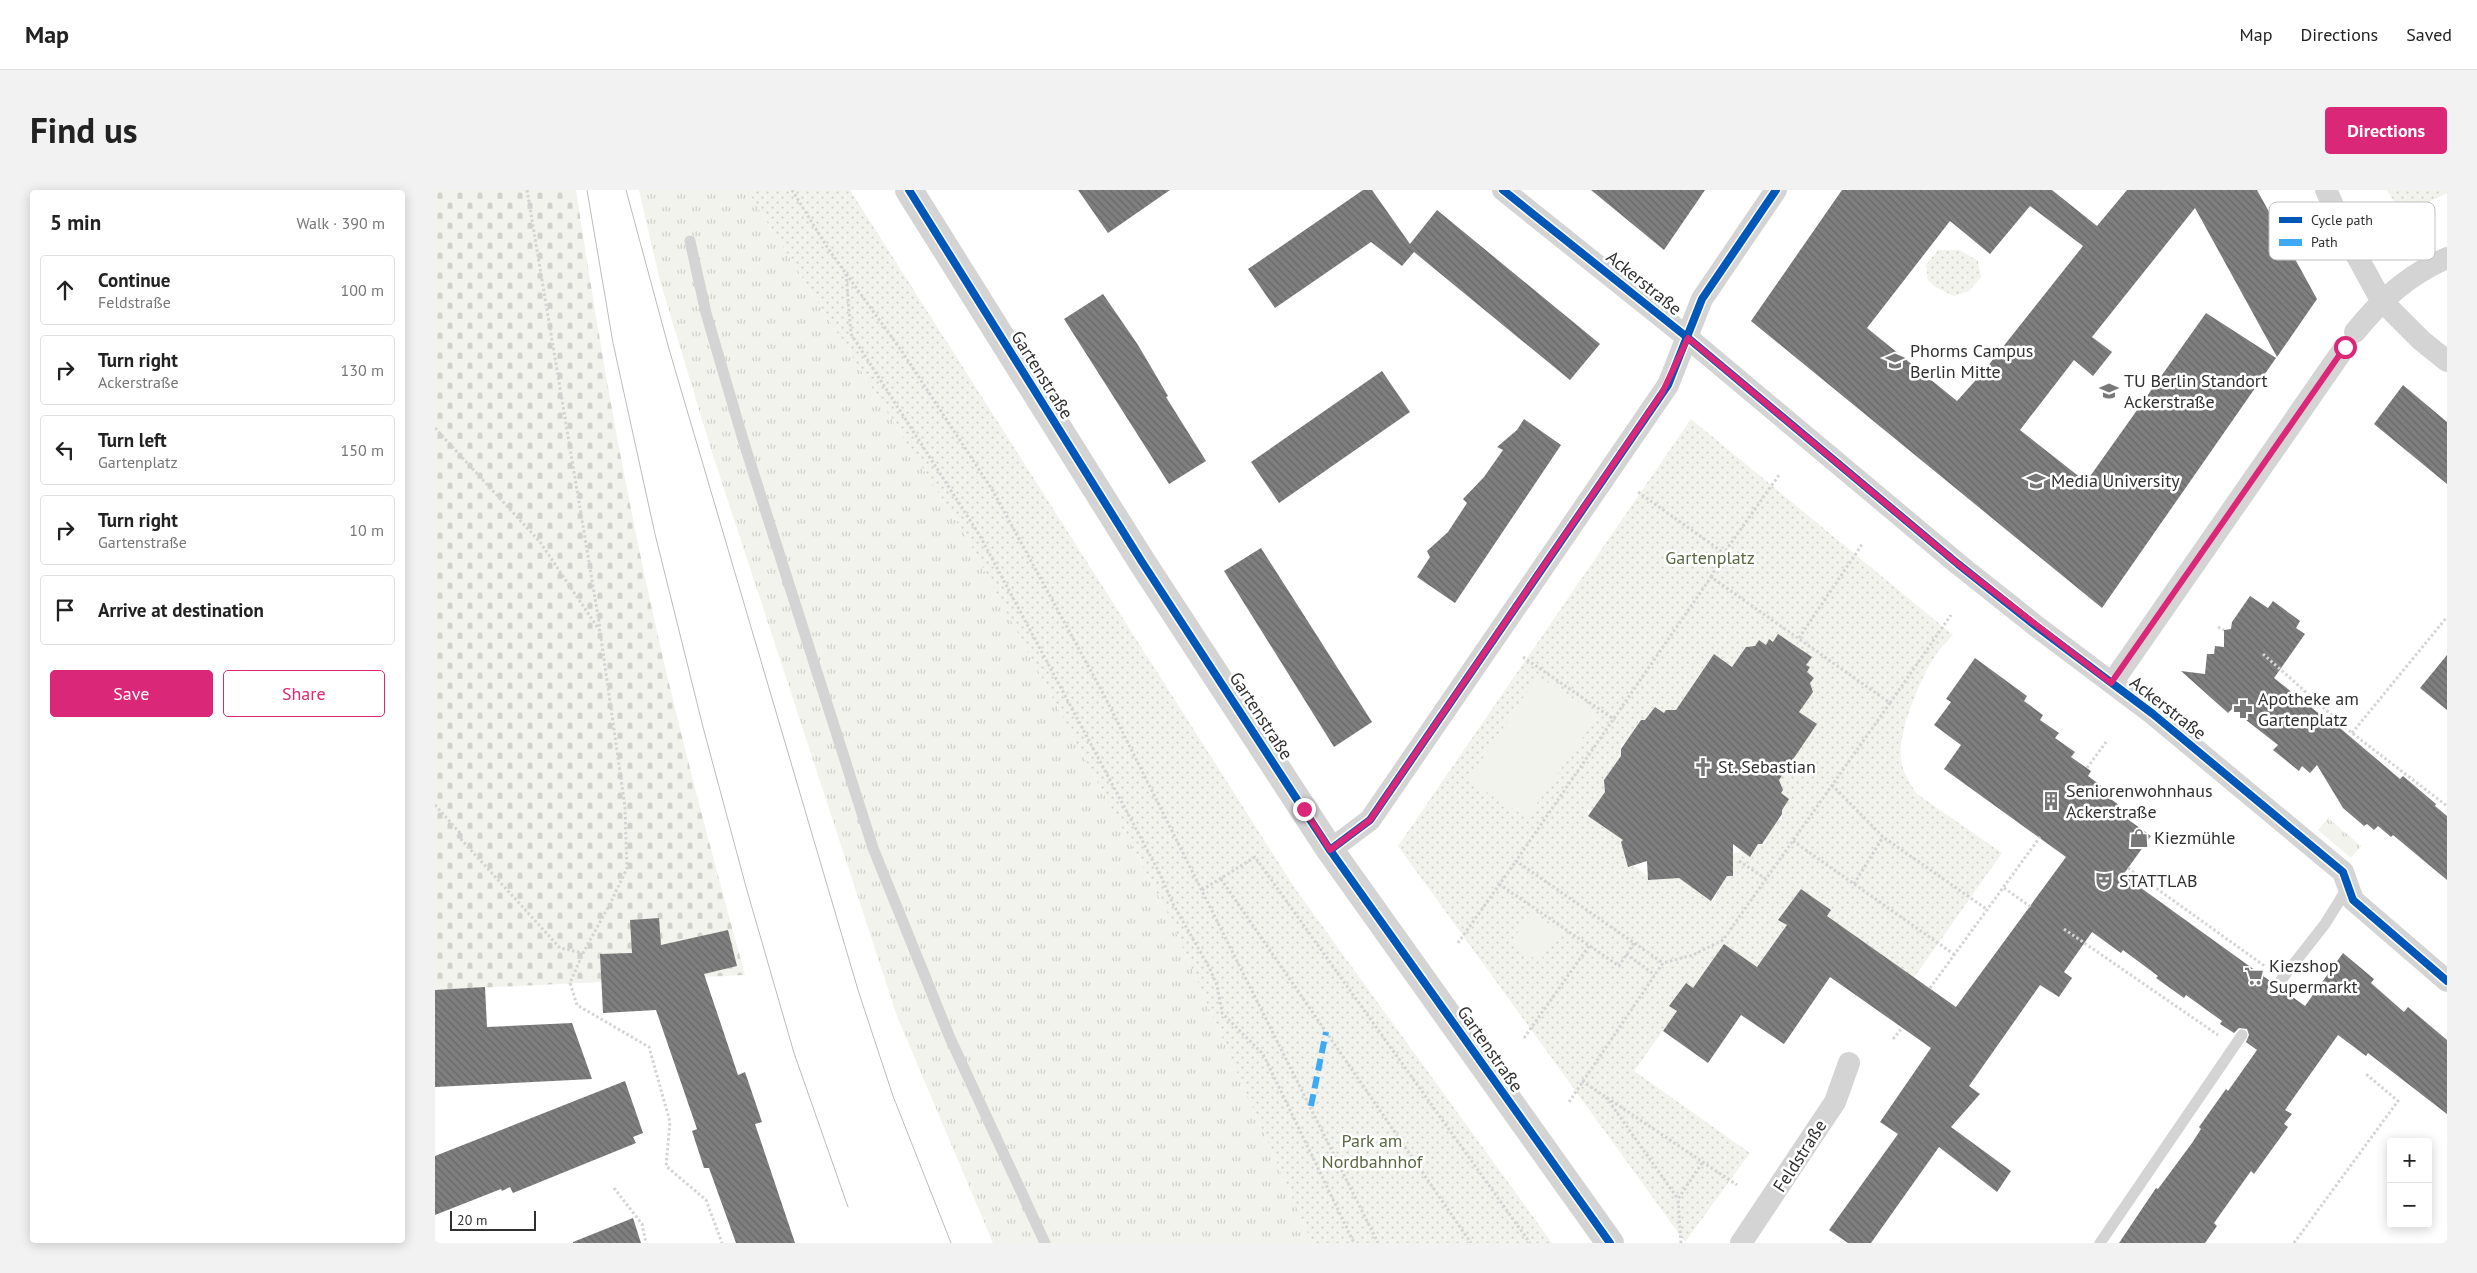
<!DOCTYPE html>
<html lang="en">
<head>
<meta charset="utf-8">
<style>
  body { margin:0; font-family:"PT Sans",sans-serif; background:#f2f2f2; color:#222 }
  .controls { position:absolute; right:15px; bottom:15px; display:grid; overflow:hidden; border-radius:5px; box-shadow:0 2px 12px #0003 }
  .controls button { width:45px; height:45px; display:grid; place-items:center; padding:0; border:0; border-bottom:1px solid #e0e0e0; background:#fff; color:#222; font:25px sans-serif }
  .scale { position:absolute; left:15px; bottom:12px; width:86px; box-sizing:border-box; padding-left:5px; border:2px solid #303030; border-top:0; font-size:14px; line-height:18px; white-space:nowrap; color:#303030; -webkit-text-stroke:4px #fff; paint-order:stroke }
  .stop { position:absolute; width:15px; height:15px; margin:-11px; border:4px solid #db2777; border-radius:50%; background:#fff }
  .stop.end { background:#db2777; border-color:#fff; box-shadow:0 1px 5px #0008 }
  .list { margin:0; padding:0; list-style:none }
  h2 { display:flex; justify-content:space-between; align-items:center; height:65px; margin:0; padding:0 20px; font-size:21px }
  h2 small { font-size:16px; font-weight:400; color:#767676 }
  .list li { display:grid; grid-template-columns:32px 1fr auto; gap:15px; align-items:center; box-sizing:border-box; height:70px; margin:0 10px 10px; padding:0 10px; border:1px solid #e0e0e0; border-radius:5px }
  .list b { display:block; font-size:19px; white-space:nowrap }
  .list p { margin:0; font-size:16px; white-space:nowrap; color:#767676 }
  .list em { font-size:16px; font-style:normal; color:#767676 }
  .actions { display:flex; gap:10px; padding:15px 20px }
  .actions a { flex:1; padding:11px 0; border:1px solid #db2777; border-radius:5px; text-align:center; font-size:18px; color:#db2777 }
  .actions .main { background:#db2777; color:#fff }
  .icon { flex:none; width:28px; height:28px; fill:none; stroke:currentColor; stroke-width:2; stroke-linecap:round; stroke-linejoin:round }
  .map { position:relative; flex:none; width:2012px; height:1053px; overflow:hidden; border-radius:5px }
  header { display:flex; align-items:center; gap:30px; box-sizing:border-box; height:70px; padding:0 25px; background:#fff; border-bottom:1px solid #e0e0e0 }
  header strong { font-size:24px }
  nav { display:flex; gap:28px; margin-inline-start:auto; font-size:18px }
  .intro { display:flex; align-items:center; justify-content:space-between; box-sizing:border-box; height:120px; padding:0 30px }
  h1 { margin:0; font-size:35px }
  .button { padding:12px 22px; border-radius:5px; background:#db2777; color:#fff; font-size:18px; font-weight:700 }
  main { display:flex; gap:30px; padding:0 30px }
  aside { flex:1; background:#fff; border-radius:5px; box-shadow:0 2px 12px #0003 }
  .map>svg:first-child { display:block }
</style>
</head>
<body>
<header>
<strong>Map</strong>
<nav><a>Map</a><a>Directions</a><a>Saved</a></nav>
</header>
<div class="intro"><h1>Find us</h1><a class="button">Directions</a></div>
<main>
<aside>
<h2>5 min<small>Walk · 390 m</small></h2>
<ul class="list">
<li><svg class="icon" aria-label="ahead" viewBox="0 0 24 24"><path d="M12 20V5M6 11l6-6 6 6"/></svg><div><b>Continue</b><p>Feldstraße</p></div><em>100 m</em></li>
<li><svg class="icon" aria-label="right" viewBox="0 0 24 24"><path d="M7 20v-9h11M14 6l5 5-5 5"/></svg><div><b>Turn right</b><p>Ackerstraße</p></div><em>130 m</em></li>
<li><svg class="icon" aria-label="left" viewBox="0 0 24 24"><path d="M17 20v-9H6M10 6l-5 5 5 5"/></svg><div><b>Turn left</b><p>Gartenplatz</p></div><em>150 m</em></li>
<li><svg class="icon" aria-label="right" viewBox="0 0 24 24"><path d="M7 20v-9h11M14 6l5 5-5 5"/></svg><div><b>Turn right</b><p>Gartenstraße</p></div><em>10 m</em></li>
<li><svg class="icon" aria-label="arrive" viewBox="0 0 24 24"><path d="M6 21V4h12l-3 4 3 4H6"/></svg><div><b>Arrive at destination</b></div></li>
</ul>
<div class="actions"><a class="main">Save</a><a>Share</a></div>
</aside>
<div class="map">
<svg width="2012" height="1053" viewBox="0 0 2012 1053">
  <defs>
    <pattern id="grass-tufts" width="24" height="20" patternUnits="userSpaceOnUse" patternTransform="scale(1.25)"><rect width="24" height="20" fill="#f1f3ec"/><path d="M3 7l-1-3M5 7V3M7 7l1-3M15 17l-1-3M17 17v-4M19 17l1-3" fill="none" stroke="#cfd1cb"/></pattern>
    <pattern id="cemetery-stones" width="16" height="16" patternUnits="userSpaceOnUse" patternTransform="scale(1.25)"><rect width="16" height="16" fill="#f1f3ec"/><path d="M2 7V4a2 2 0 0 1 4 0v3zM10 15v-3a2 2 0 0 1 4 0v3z" fill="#cfd1cb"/></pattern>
    <pattern id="park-dots" width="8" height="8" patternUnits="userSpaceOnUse" patternTransform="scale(1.25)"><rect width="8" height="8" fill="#f1f3ec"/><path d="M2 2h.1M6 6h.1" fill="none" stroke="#cfd1cb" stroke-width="1.8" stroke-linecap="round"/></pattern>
    <pattern id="building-back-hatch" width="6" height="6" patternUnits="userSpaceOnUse" patternTransform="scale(1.25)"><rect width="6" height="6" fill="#7f7f7f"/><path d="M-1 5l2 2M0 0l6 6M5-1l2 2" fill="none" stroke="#686868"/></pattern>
  </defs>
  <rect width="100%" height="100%" fill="#fff"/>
  <!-- grass -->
  <g fill="url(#grass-tufts)">
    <path d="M204 0H312L533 350 732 722 877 1053H558L462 826 276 259 225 91Z"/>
    <path d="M1893 628 1926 656 1916 668 1883 640Z"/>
  </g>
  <!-- cemetery -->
  <path fill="url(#cemetery-stones)" d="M0 0H141C157 105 174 210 195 314 226 473 267 629 310 785L0 800Z"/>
  <!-- park -->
  <g fill="url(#park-dots)" fill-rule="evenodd">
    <path d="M312 0H415L859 697 1117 1053H877L732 722 533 350Z"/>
    <path d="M1952 0H2012V3L1967 25Z"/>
    <path d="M1503 60H1525L1543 71 1546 87 1534 101 1519 106 1500 97 1493 90 1491 75Z"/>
    <path d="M1256 229 1518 445C1513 451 1507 456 1502 463 1487 484 1462 543 1466 569 1467 581 1475 594 1482 604L1567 663 1478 789 1392 726 1396 720 1366 699 1343 729 1352 735 1322 777 1289 754 1258 798 1250 793 1234 816 1242 821 1199 881 1315 963 1250 1052 963 656ZM1343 444 1376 467 1371 475 1375 478 1372 482 1379 488 1375 493 1378 502 1371 512 1363 511 1364 516 1367 519 1364 522 1382 534 1342 589 1346 592 1344 594 1347 596 1346 603 1354 609 1341 624 1347 626V630H1343L1331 648V653L1328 654 1324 648 1315 666 1306 660 1303 663H1296L1298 686H1292L1281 704V710H1277L1276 706 1249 687 1244 688 1242 682 1219 686 1218 690H1214L1213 686 1198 675 1188 650 1190 647 1185 648 1183 642 1167 636 1168 632 1158 625H1153L1152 621 1157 620 1170 602V595L1193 561 1186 558V554L1190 553 1203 534V530H1207L1210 535 1220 517 1229 523 1240 520 1244 522 1250 513 1247 511 1279 464 1297 477 1300 473 1308 474 1304 467 1311 457 1320 456 1324 450 1331 455 1334 449 1338 452Z"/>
  </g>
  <!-- garden -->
  <g fill="#f1f3ec">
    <path d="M1103 486 1163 525 1092 628 1033 590Z"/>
    <path d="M1097 722 1125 742 1104 772 1076 752Z"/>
  </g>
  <!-- building -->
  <g fill="url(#building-back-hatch)" fill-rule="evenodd">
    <path d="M643 0H735L673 43Z"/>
    <path d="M928 0H937L975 54 1002 20 1165 154 1135 190 979 62 967 76 936 52 840 118 813 79Z"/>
    <path d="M1156 0H1270L1229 60Z"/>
    <path d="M1407 0H1617L1662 36 1692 0H1822L1882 109 1842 167 1760 18 1657 147 1677 162 1658 186 1639 170 1585 240 1651 292 1771 123 1841 168 1667 418 1316 131ZM1595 16 1648 56 1548 182 1522 211 1432 138 1515 31 1555 64Z"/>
    <path d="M668 104 703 155 733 206 731 207 771 271 734 294 629 129Z"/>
    <path d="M947 181 975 222 844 313 816 272Z"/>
    <path d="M1968 195 2012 232V294L1939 234Z"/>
    <path d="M1089 229 1126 255 1020 413 982 387 995 367 992 361 1013 342 1032 313 1028 309 1049 287 1068 260 1062 257 1082 240Z"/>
    <path d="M826 358 937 532 899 557 789 381Z"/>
    <path d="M1815 406 1833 418 1838 411 1865 431 1861 438 1870 444 1839 488 1891 529 1892 527 1965 589 1968 586 2001 614 2000 616 2012 626V690L1958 645 1956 647 1943 636 1939 640 1932 634 1929 636 1908 618 1882 575 1875 583 1867 576 1864 581 1838 560 1843 555 1797 519 1793 523 1746 481 1770 484 1772 464H1779L1780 456 1789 457V440L1796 439 1797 432Z"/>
    <path d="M1343 444 1377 467 1371 475 1375 477 1372 482 1379 488 1375 493 1378 502 1364 522 1382 534 1344 590 1348 600 1346 603 1354 609 1347 620V624L1327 654H1323L1315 667 1298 654V686H1292L1276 711 1244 688 1213 690 1212 671 1193 677 1186 652 1188 650 1153 626 1170 602 1169 590 1186 566V559L1206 530H1210L1220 517 1229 523 1231 520H1241L1279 464 1297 477 1311 457 1320 456 1324 450 1331 455 1334 449 1338 452Z"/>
    <path d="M2012 465V520L1985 498Z"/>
    <path d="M1540 468 1592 506 1589 511 1608 525 1605 530 1624 543 1620 548 1640 562 1636 567 1656 581 1653 586 1672 600 1669 604 1688 618 1684 623 1716 646 1688 685 1835 791 1832 801 1837 806H1842L1848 800 1870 816 1908 763 1939 789 1936 793 1969 822 1973 817 2012 850V924L1933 863 1931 866 1903 845 1850 920 1857 924 1849 934 1853 937 1819 984 1816 981 1779 1033 1782 1036 1770 1053H1684L1721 998 1723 999 1757 953 1766 939 1764 937 1791 899 1793 901 1822 860 1811 852 1814 845 1812 839 1804 838 1799 843 1785 834 1787 831 1751 805 1749 808 1721 788 1723 786 1688 760 1686 763 1657 742 1629 782 1637 788 1624 807 1605 795 1534 896 1545 904 1516 937 1576 981 1562 1002 1504 957 1436 1053H1413L1394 1040 1463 944 1445 932 1496 858 1395 787 1349 854 1306 825 1273 873 1228 841 1242 821 1234 816 1251 793 1258 798 1289 754 1322 777 1352 735 1343 730 1366 699 1396 720 1392 726 1521 817 1631 667 1509 579 1526 555 1499 535 1516 512 1511 509Z"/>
    <path d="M224 728 226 755 293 740 302 776 269 784 303 885 310 882 327 932 320 934 360 1053H301L274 978H269L257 941 262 939 221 820 168 823 165 764 197 763 195 730Z"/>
    <path d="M50 797 52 837 137 833 157 889 0 897V800Z"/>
    <path d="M190 891 208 943 198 947 201 953 78 1003 75 997 67 1001 66 999 0 1025V966Z"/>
    <path d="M198 1028 206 1053H138V1052Z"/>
  </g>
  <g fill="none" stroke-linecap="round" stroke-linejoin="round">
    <!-- path -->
    <g stroke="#d4d4d4" stroke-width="3" stroke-dasharray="2.5 2.5" stroke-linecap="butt">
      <path d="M92 0 165 438"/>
      <path d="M357 0 392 57 468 163 558 301 670 507 943 1053"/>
      <path d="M411 84 416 144 545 346 725 684 738 714 774 777 782 795 787 823 828 864 919 1053"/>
      <path d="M0 238 105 352 165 441 190 617 192 678 176 712 148 763 135 793 142 815 214 857 235 932 231 976 271 1010 287 1053"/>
      <path d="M1203 302 1289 363"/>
      <path d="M1276 387 1289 363 1344 285"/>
      <path d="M1783 437 1789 440"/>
      <path d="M1364 448 1428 353"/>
      <path d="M1828 464 1917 543 2012 616"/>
      <path d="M1088 467 1180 530"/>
      <path d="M1455 513 1516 425"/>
      <path d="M1917 543 2012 427"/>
      <path d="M1652 578 1671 552"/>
      <path d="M1397 595 1448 647 1553 720"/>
      <path d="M0 615 25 643 23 646 125 758 148 763"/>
      <path d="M1358 651 1520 765"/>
      <path d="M1304 671 1331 689"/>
      <path d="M1693 678 1831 777"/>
      <path d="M786 689 1036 1053"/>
      <path d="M1064 694 1184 776 1199 753"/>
      <path d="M1419 694 1448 647"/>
      <path d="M1569 698 1596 717"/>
      <path d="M767 700 820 667 1095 1053"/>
      <path d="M1629 739 1783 845"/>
      <path d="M1023 753 1081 671"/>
      <path d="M1191 764 1220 785"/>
      <path d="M1495 798 1605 647"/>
      <path d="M1089 848 1154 756"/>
      <path d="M1458 849 1467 838"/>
      <path d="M1147 891 1302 995"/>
      <path d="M1171 907 1243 1009"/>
      <path d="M1134 912 1228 773 1258 765 1288 750 1455 513 1276 387 1081 671 1228 773"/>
      <path d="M179 998 207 1034 211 1053"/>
      <path d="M1246 1053 1243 1009 1267 973"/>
      <path d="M1859 1053 1963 911 1931 884"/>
    </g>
    <!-- service -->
    <g stroke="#d4d4d4" stroke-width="11">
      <path d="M255 51 271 123 309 253 438 658 515 848 610 1053"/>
      <path d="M1839 799 1890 734 1913 697"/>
      <path d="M1665 1053 1807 845"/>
    </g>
    <!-- minor -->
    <g stroke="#d4d4d4" stroke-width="22">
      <path d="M1068 0 1253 148 1523 374 1601 436 1718 524 1908 682 1918 710 2012 791"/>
      <path d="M1891 0 1918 59 1946 110 1987 151 2012 171"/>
      <path d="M1920 142C1947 109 1973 85 2012 68"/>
      <path d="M1677 493 1910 157"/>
      <path d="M895 660 935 630 1233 195 1267 109 1341 0"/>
      <path d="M1306 1053 1400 912 1414 873"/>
    </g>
    <!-- tertiary -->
    <path stroke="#d4d4d4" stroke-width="28" d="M474 0 707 372 895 660 1175 1053"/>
    <!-- tram -->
    <g stroke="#bcbcbc" stroke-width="1">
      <path d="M152 0 178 153 220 344 268 537 311 697 359 863 413 1017"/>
      <path d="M191 0 234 159 423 800 458 906 516 1053"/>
    </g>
    <!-- quiet -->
    <path stroke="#3fa9f5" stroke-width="6" stroke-dasharray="12 6" stroke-linecap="butt" d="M876 916 891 842"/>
    <!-- cycleway casing -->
    <g stroke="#fff" stroke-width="11">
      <g id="cycleway">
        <path d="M474 0 707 372 895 660 1175 1053"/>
        <path d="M1068 0 1253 148 1523 374 1601 436 1718 524 1908 682 1918 710 2012 791"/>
        <path d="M895 660 935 630 1233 195 1267 109 1341 0"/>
      </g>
    </g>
    <!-- cycleway -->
    <use href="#cycleway" stroke="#0057b8" stroke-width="8"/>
  </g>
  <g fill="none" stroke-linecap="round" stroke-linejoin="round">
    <!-- route -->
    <path stroke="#db2777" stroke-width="6" d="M869 619 895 660 935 630 1227 203 1253 148 1523 374 1676 493 1910 157"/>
  </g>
  <!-- icons -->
  <defs>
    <g id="school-bare" transform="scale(1.5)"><path d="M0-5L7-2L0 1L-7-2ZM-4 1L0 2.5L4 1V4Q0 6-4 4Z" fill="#787878" stroke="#fff" stroke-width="2.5" paint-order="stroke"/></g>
    <g id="university-bare" transform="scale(1.5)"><path d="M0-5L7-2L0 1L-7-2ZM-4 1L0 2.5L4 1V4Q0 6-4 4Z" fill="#787878" stroke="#fff" stroke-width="2.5" paint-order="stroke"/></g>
    <g id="pharmacy-bare" transform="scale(1.5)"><path d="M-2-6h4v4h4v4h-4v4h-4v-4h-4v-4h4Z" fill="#787878" stroke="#fff" stroke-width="2.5" paint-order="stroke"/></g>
    <g id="church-bare" transform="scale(1.5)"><path d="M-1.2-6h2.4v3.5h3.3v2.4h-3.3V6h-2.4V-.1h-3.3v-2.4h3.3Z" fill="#787878" stroke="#fff" stroke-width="2.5" paint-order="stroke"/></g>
    <g id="building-bare" transform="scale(1.5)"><path d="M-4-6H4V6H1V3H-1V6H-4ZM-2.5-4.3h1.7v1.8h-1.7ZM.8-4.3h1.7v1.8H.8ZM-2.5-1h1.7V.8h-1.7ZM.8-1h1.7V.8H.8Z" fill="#787878" stroke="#fff" stroke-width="2.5" paint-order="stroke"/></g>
    <g id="shop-bare" transform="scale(1.5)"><path d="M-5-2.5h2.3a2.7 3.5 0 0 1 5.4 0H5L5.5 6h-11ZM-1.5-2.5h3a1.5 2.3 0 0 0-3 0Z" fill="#787878" stroke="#fff" stroke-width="2.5" paint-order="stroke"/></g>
    <g id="theatre-bare" transform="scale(1.5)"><path d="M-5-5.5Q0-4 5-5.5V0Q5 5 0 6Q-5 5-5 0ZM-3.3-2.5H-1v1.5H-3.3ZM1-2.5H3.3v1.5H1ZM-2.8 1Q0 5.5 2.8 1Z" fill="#787878" stroke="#fff" stroke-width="2.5" paint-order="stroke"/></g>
    <g id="supermarket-bare" transform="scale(1.5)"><path d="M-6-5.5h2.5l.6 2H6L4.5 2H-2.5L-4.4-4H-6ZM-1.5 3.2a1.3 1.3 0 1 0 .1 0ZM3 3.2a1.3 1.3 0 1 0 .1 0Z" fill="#787878" stroke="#fff" stroke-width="2.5" paint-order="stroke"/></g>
  </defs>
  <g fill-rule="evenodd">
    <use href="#school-bare" x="1460" y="171"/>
    <use href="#university-bare" x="1674" y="201"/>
    <use href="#university-bare" x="1601" y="291"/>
    <use href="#pharmacy-bare" x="1808" y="519"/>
    <use href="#church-bare" x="1268" y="577"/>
    <use href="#building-bare" x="1616" y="611"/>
    <use href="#shop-bare" x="1704" y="648"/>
    <use href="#theatre-bare" x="1669" y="691"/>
    <use href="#supermarket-bare" x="1819" y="786"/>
  </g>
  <g text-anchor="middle" stroke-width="5" stroke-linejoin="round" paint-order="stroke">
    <!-- street labels -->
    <g font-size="18" fill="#303030" stroke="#fff">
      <text transform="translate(1209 93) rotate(39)" y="6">Ackerstraße</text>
      <text transform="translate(607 185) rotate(58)" y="6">Gartenstraße</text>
      <text transform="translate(1733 518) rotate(38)" y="6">Ackerstraße</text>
      <text transform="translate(826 526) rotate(57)" y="6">Gartenstraße</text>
      <text transform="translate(1055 859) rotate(55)" y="6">Gartenstraße</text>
      <text transform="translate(1365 966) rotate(-57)" y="6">Feldstraße</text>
    </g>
    <!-- poi labels -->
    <g font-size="18" fill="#303030" stroke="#fff" text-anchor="start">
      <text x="1475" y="167">Phorms Campus<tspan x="1475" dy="21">Berlin Mitte</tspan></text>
      <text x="1689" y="197">TU Berlin Standort<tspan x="1689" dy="21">Ackerstraße</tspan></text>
      <text x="1616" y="297">Media University</text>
      <text x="1823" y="515">Apotheke am<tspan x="1823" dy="21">Gartenplatz</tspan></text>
      <text x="1283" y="583">St. Sebastian</text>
      <text x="1631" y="607">Seniorenwohnhaus<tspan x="1631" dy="21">Ackerstraße</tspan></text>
      <text x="1719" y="654">Kiezmühle</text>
      <text x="1684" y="697">STATTLAB</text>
      <text x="1834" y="782">Kiezshop<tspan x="1834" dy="21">Supermarkt</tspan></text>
    </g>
    <!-- park labels -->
    <g font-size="18" fill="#596840" stroke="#fff">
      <text x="1275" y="374">Gartenplatz</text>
      <text x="937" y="957">Park am<tspan x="937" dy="21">Nordbahnhof</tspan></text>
    </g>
  </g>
  <!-- legend -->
  <rect x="1834" y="12" width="166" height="58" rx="8" fill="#fff" stroke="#c1c1c1" stroke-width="1"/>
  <rect x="1844" y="27" width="23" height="6" fill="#0057b8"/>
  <rect x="1844" y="49" width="23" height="7" fill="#3fa9f5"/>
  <g font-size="14" fill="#303030">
    <text x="1876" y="35">Cycle path</text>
    <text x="1876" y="57">Path</text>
  </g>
</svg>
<div class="controls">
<button>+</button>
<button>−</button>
</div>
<div class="scale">20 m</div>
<div class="stop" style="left:1910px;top:157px"></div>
<div class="stop end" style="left:869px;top:619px"></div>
</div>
</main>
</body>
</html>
